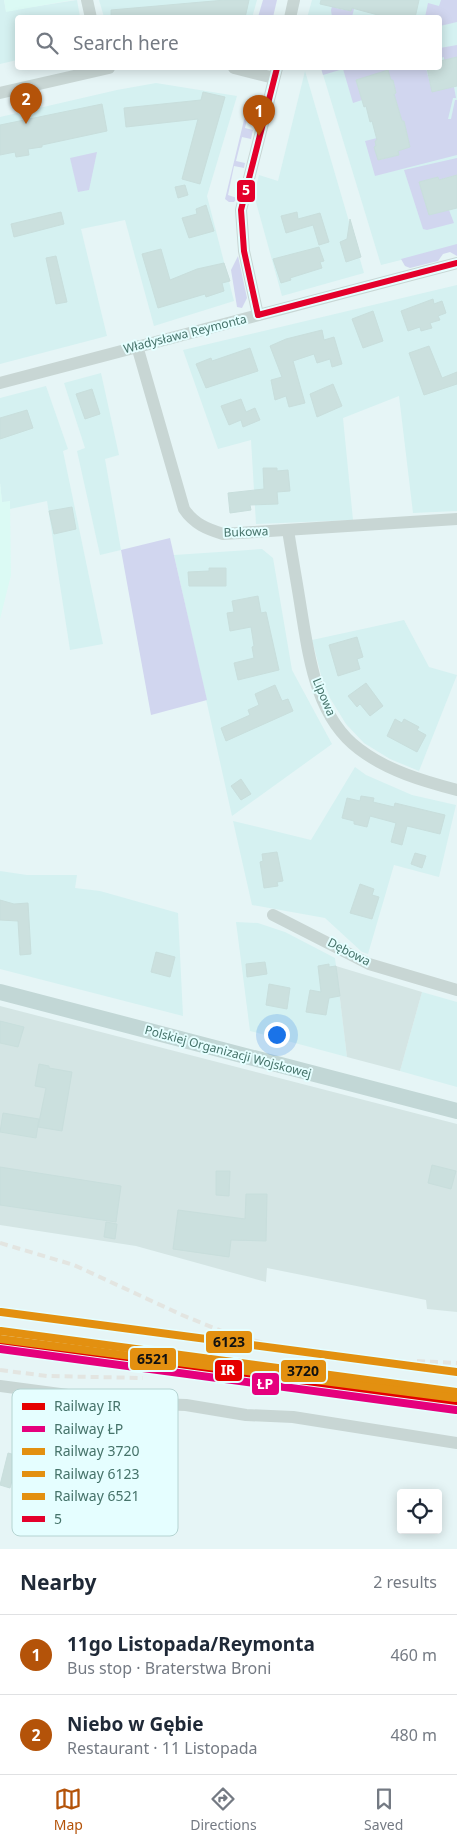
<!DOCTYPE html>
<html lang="en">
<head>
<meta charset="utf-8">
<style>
  body { margin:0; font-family:"Noto Sans",sans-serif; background:#f6f6f7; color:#1f2937 }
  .controls { position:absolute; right:15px; bottom:15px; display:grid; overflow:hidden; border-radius:5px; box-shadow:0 2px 12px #0003 }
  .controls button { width:45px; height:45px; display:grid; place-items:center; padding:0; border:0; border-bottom:1px solid #e0e1e3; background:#fff; color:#1f2937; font:25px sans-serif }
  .you { position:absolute; left:276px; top:1034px; width:18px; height:18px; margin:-12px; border:4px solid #fff; border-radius:50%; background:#1a73e8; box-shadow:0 0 0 8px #1a73e833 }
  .badge { display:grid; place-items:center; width:32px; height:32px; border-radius:50%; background:#b45309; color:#fff; font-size:16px; font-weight:700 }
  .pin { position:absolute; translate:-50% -41px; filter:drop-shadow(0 1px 2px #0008) }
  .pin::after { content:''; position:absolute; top:26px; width:18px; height:15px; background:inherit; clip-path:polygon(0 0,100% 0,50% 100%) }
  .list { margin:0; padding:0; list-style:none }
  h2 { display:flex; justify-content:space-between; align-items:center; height:65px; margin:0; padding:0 20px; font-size:21px }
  h2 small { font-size:16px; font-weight:400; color:#747a83 }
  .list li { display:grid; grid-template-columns:32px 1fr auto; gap:15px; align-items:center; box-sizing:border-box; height:80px; padding:0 20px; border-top:1px solid #e0e1e3 }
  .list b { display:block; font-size:19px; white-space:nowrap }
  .list p { margin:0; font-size:16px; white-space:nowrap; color:#747a83 }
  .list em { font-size:16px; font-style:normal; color:#747a83 }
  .icon { flex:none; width:28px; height:28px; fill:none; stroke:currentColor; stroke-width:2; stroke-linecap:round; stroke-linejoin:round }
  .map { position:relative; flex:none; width:457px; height:1549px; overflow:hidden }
  .search { position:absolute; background:#fff; box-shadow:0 2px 12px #0003; left:15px; right:15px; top:15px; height:55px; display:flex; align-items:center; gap:12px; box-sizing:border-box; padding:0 18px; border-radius:5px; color:#747a83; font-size:19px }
  .sheet { height:225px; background:#fff }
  nav { display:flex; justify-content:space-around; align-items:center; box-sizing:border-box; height:70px; border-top:1px solid #e0e1e3; background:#fff; font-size:14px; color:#747a83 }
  nav a { display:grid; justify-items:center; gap:2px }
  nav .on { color:#b45309 }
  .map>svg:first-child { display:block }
</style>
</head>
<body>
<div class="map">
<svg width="457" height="1549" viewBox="0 0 457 1549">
  <rect width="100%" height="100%" fill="#e6f5f6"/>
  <!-- residential -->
  <g fill="#d5f1f1">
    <path d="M0 0H4L6 11 77 0 80 17 18 18 17 60 0 64Z"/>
    <path d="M99 0H257L252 18 104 17Z"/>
    <path d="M312 0H457V246L381 265 321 68H440V18H307Z"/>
    <path d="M305 71 364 273 282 296 254 195 259 175 278 181Z"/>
    <path d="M156 83 237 96 207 196 234 301 154 326 125 220 81 229 107 336 0 364V117L117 90Z"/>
    <path d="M457 285V511L413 513 399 396 343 418 353 520 256 524 251 440 218 449 183 350Z"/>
    <path d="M101 373 119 455 105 459 121 550 100 555 77 451 85 448 64 383Z"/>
    <path d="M46 386 68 449 63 451 103 644 70 650 47 501 10 509V501L2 503 0 483V398Z"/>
    <path d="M262 549 273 558 292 670 332 744 232 816 174 555Z"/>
    <path d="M404 620 429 667 457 675 419 771 390 759 364 743 346 724 330 698 321 675 312 640Z"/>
    <path d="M355 767 366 775 412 795 456 805 439 877 394 865 368 954 362 952 325 918 252 905 233 821 311 840Z"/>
    <path d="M0 871 27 875H77L75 888 100 891 178 913 183 1016 0 969Z"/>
    <path d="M236 922 258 923 285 932 335 958 347 1057 250 1031Z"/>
    <path d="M422 992 457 1002V1087L400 1071Z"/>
  </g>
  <!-- commercial -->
  <g fill="#dbfaf4">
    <path d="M4 0H72L6 12Z"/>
    <path d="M0 483 2 502 10 501 11 575 0 619Z"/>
  </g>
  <!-- industrial -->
  <g fill="#d4e5e4">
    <path d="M336 966 422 992 400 1071 347 1057Z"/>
    <path d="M0 1006 457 1124V1312L427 1309 426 1300 267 1268 266 1282 136 1246 0 1225Z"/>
  </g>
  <!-- green -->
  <g fill="#d1d6ef">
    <path d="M263 0H277L273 17H258Z"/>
    <path d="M334 0 336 8 350 11 352 8 354 9 352 17H332L331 10Z"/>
    <path d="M441 0H457V22L440 26V18L425 17 428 3 439 6Z"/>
    <path d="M457 45V57L444 60V57L440 58V48Z"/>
    <path d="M321 68H426L432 91 454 87 456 98H453L448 119H451L455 100H457V155L375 176 365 141 377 138V140L375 141 376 146 375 147 379 160 399 155 398 151 410 147 404 121H402L394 94 396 93 393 80H391L388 71 356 80 362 100 353 103 343 69 323 75Z"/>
    <path d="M249 99H252L245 128 253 130 251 139 242 137 236 161 245 163 244 168 234 166 228 195 237 198 234 202H229L225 199 226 195Z"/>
    <path d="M97 152 89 190 78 192 70 158Z"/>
    <path d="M457 158V175L439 180 438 177 419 182 429 215 449 210 454 223 427 230 423 229 404 170Z"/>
    <path d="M457 244V256L450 252 443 254 438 261 410 268 405 266 401 259Z"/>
    <path d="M238 256 247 298 242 308 237 307 231 270Z"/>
    <path d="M170 538 207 700 151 715 121 550Z"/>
  </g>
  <!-- building -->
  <g fill="#cbe0de" stroke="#c8dedc">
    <path d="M225 0H249L245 18H111V10Z"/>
    <path d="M321 0H419L415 18H389L352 8 351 11 320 4Z"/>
    <path d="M457 57V86L432 92 427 68H440V61Z"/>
    <path d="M388 70 391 80H393L396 93 394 94 402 121H404L410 147 398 151 399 155 378 160 374 147 376 146 375 141 377 140 372 121 370 122 366 106 364 107 356 80Z"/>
    <path d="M203 92 225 97 200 184 182 179 198 119 126 127 124 108 201 100Z"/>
    <path d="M102 104 107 131 42 145V147L28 149 29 155 16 157 15 152 0 155V125Z"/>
    <path d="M457 175V208L429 215 419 182 438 177 439 180Z"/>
    <path d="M185 185 188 195 178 198 175 187Z"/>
    <path d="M206 205 214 231 189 238 182 218 197 214 196 209Z"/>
    <path d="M61 212 64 224 14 237 11 224Z"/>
    <path d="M297 212 298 219 320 213 329 242 319 245 313 225 286 233 281 216Z"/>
    <path d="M350 219 361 257 346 262 340 242 347 239Z"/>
    <path d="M319 247 324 261 320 262 322 268 290 278 291 280 281 283 273 259Z"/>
    <path d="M161 249 170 280 197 269 224 263 230 281 222 283 224 291 206 297 205 294 158 308 142 254Z"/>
    <path d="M56 256 67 302 56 304 46 258Z"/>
    <path d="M433 299 434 304 442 301 446 313 438 316 440 320 430 323 432 328 421 331 420 327 408 331 401 311Z"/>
    <path d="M373 311 383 341 363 348 352 319Z"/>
    <path d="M322 330 324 340 334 337 342 364 332 367 330 359 317 363 314 354 293 361 305 403 289 407 286 396 275 400 271 380 282 377 270 346 286 339Z"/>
    <path d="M429 346 442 378 457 372V384L424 395 409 353Z"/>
    <path d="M250 348 258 371 206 388 196 364 211 358 212 361Z"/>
    <path d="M333 384 342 406 317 417 310 394Z"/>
    <path d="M92 389 100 414 85 419 76 394Z"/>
    <path d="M241 399 246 412 255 408 260 420 243 427 241 420 229 425 221 406Z"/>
    <path d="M27 410 33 428 0 439V418Z"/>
    <path d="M263 468H277V471L288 470 290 491 277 492 278 504 250 505 251 510 230 513 228 493 264 489Z"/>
    <path d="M72 507 76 529 54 534 49 511Z"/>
    <path d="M209 568H226V586H189L188 572 209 571Z"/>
    <path d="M258 596 261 613 266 612 279 670 238 680 234 663 254 658 252 647 254 646 251 627 230 631 227 613 234 612 232 601Z"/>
    <path d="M357 637 363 657 357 659 360 669 338 676 329 645Z"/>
    <path d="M366 683 383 706 370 716 360 704 357 707 348 696Z"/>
    <path d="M275 685 282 701 288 699 293 711 226 741 221 728 250 715 248 710 259 705 255 694Z"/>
    <path d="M395 719 402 723 404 719 419 727 417 730 426 735 417 752 387 736Z"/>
    <path d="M241 779 251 794 241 800 231 786Z"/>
    <path d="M361 796 374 798 373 802 394 807 395 803 445 815 440 834 407 826 402 845 391 842 396 823 370 816 367 827 354 824V821L342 818 347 798 360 801Z"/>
    <path d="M277 852 283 881 277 882 278 886 264 888 260 862 263 861 262 854Z"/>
    <path d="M415 853 426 856 422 868 411 864Z"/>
    <path d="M360 884 374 889 372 895 379 897 372 919 350 913Z"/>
    <path d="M0 900 14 904 28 903 31 954 20 955 18 921 0 920Z"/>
    <path d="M156 952 175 957 170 977 151 972Z"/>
    <path d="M265 962 267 974 247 977 246 964Z"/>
    <path d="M329 964V967L336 966 340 996 329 998 326 1015 306 1012 310 990 321 992 318 966Z"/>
    <path d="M269 984 290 988 287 1009 266 1005Z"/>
    <path d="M0 1021 24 1027 18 1047 0 1043Z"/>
    <path d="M39 1064 49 1066V1068L72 1072 62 1131 38 1127 46 1088 35 1086Z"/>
    <path d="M3 1113 39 1119 36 1138 0 1132Z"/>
    <path d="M432 1165 456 1171 451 1189 428 1183Z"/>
    <path d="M0 1167 121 1186 116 1222 0 1205Z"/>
    <path d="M216 1171H230L229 1196 216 1195Z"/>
    <path d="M246 1194H267L266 1241 231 1240 229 1257 173 1249 178 1210 245 1219Z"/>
    <path d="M106 1222 117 1224 115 1239 104 1237Z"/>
    <path d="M20 1449 32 1451 28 1467 25 1466V1468L16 1466 10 1488 0 1485 8 1453 19 1456Z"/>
  </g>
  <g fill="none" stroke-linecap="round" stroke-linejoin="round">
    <!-- minor -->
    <g stroke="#c8d6d4" stroke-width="12">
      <path d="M87 0 91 18"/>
      <path d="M290 18 294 0"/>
      <path d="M234 68 274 78"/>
      <path d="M0 93 109 68"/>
      <path d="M258 315 244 251 241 210 277 68"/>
      <path d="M137 346 184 509C194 524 207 529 223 534L457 519"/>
      <path d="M0 383 457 263"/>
      <path d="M288 530C292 556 297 583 301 609 309 658 316 717 359 749 388 771 423 781 457 790"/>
      <path d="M273 915 369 964 457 990"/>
      <path d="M0 1386 128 1403 186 1405 246 1415 293 1417 457 1443"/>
    </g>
    <!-- major -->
    <path stroke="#c2d7d6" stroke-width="16" d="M0 992 457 1111"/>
    <!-- rail -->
    <g stroke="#e3e5e1" stroke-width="4" stroke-dasharray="8 5" stroke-linecap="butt">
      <path d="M0 1243 74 1265 182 1315 229 1334 300 1352 457 1372"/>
      <path d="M417 1361 457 1363"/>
      <path d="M0 1370 47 1376 143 1378"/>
      <path d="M215 1379 457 1411"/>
    </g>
    <!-- bus-1 casing -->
    <g stroke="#e5feff" stroke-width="10">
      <g id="bus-1">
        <path d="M258 315 244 251 241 210 277 68"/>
        <path d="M258 315 457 263"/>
      </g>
    </g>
    <!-- bus-1 -->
    <use href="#bus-1" stroke="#e4002b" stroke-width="6"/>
    <!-- rail-1 casing -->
    <g stroke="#e5feff" stroke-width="11">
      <path id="rail-1" d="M0 1340 457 1401"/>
    </g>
    <!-- rail-2 casing -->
    <g stroke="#e5feff" stroke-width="11">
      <path id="rail-2" d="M0 1349 456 1410"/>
    </g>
    <!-- rail-3 casing -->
    <g stroke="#e5feff" stroke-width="11">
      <path id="rail-3" d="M1 1331 457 1392"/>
    </g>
    <!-- rail-4 casing -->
    <g stroke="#e5feff" stroke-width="11">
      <path id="rail-4" d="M1 1312 457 1372"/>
    </g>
    <!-- rail-5 casing -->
    <g stroke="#e5feff" stroke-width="11">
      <path id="rail-5" d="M0 1339 455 1398"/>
    </g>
    <!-- rail-1 -->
    <use href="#rail-1" stroke="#e50000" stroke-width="8"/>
    <!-- rail-2 -->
    <use href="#rail-2" stroke="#e5007d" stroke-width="8"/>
    <!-- rail-3 -->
    <use href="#rail-3" stroke="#e39010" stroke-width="8"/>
    <!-- rail-4 -->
    <use href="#rail-4" stroke="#e39010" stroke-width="8"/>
    <!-- rail-5 -->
    <use href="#rail-5" stroke="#e39010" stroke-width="8"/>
  </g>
  <g text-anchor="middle" stroke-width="4" stroke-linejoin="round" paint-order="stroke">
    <!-- street labels -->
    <g font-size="12" fill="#46736a" stroke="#e5feff">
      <text transform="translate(185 334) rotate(-14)" y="4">Władysława Reymonta</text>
      <text transform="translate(246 532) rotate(-2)" y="4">Bukowa</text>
      <text transform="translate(324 697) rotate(67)" y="4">Lipowa</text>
      <text transform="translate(349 952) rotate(27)" y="4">Dębowa</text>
      <text transform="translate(228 1052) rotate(15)" y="4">Polskiej Organizacji Wojskowej</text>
    </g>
  </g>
  <!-- legend -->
  <rect x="12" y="1389" width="166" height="147" rx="8" fill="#e5feff" stroke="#b5d4d2" stroke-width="1"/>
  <rect x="22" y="1403" width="23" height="7" fill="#e50000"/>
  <rect x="22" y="1426" width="23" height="6" fill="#e5007d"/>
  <rect x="22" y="1448" width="23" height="7" fill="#e39010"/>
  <rect x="22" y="1471" width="23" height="6" fill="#e39010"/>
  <rect x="22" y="1493" width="23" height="7" fill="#e39010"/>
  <rect x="22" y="1516" width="23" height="6" fill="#e4002b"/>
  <g font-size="14" fill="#46736a">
    <text x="54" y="1411">Railway IR</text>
    <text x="54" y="1434">Railway ŁP</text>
    <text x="54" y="1456">Railway 3720</text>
    <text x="54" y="1479">Railway 6123</text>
    <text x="54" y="1501">Railway 6521</text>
    <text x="54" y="1524">5</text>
  </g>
  <g stroke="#e5feff" stroke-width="2">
    <rect x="236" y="179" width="20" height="24" rx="5" fill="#e4002b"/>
    <rect x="205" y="1330" width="48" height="24" rx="5" fill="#e39010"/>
    <rect x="129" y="1347" width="48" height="24" rx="5" fill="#e39010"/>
    <rect x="214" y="1359" width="29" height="23" rx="5" fill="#e50000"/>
    <rect x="280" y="1359" width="47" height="24" rx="5" fill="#e39010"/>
    <rect x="251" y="1372" width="29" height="24" rx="5" fill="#e5007d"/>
  </g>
  <g font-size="14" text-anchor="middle" font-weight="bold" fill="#fff">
    <text x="246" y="195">5</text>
    <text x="228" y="1375">IR</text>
    <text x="265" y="1389">ŁP</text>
  </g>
  <g font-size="14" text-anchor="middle" font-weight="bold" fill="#111">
    <text x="229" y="1347">6123</text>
    <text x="153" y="1364">6521</text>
    <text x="303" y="1376">3720</text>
  </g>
</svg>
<div class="controls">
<button><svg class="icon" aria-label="locate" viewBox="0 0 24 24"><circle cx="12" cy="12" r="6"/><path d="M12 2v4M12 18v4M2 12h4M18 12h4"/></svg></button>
</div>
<div class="you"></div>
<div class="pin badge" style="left:259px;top:136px">1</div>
<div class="pin badge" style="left:26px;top:124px">2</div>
<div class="search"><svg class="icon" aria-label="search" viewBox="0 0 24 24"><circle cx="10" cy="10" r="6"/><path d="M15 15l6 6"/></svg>Search here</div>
</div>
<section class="sheet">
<h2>Nearby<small>2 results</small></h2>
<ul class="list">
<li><span class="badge">1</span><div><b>11go Listopada/Reymonta</b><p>Bus stop · Braterstwa Broni</p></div><em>460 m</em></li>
<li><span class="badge">2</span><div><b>Niebo w Gębie</b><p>Restaurant · 11 Listopada</p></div><em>480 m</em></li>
</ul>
</section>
<nav>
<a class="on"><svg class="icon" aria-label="map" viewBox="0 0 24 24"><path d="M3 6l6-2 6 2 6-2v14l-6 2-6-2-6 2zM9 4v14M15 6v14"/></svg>Map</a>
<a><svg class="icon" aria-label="directions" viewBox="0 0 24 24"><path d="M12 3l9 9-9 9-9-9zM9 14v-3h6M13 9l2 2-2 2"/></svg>Directions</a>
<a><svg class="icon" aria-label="saved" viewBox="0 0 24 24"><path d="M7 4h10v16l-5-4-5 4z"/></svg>Saved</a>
</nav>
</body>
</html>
